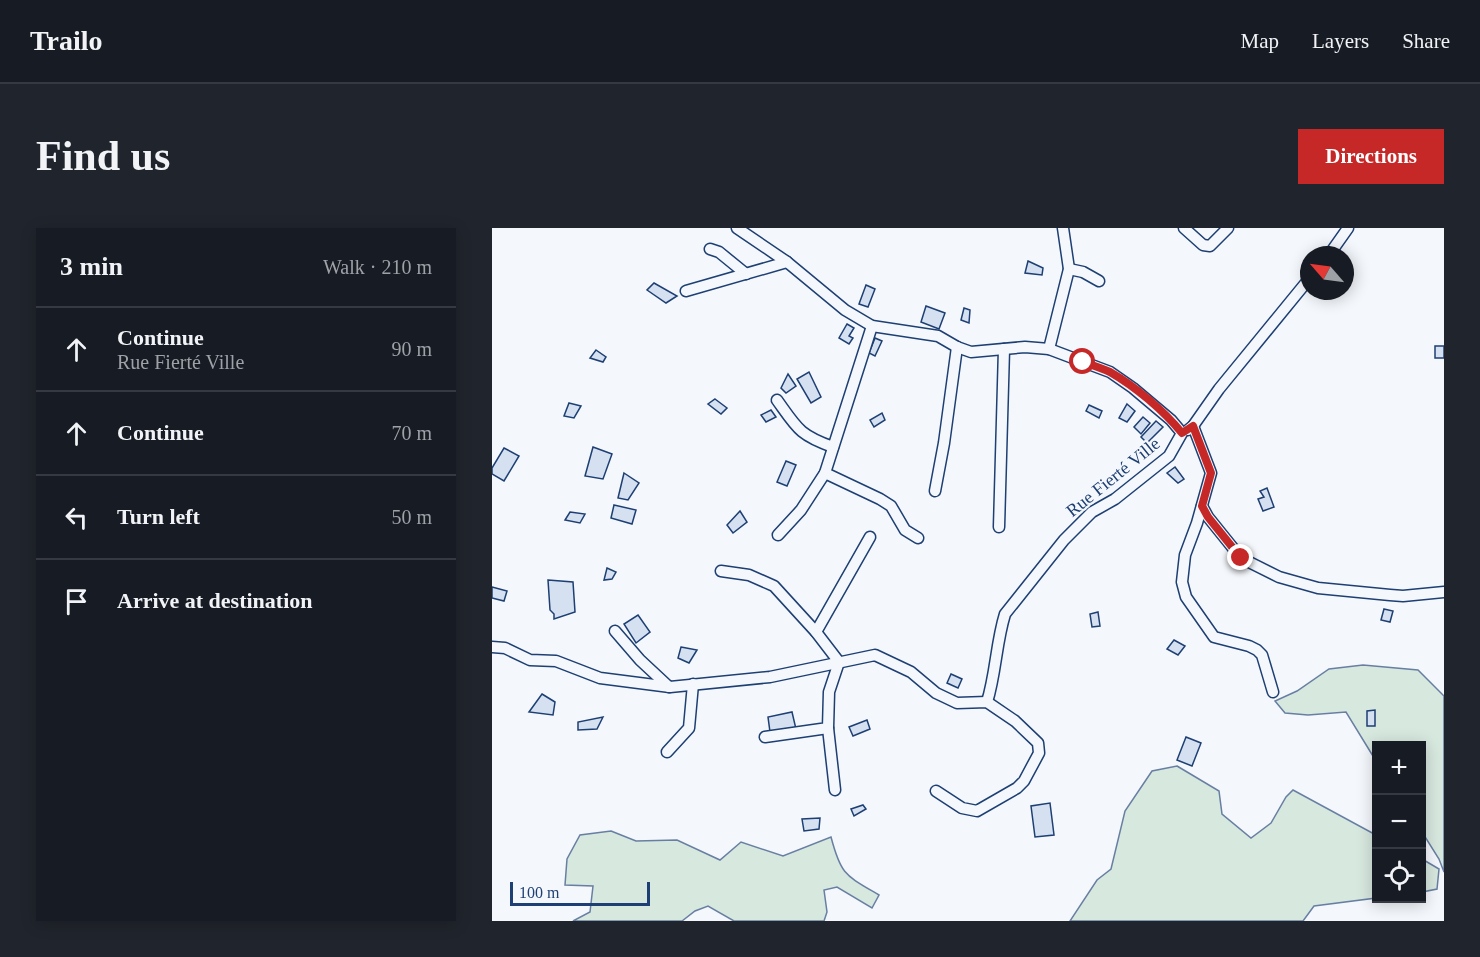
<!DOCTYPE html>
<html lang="en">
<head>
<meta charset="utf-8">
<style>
  body { margin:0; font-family:Georgia,serif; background:#20242c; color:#f1f3f6 }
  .controls { position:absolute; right:18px; bottom:18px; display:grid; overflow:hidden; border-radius:0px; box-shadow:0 3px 15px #0003 }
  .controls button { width:54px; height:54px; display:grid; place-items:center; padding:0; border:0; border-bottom:2px solid #363941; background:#171b24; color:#f1f3f6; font:30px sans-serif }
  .compass { position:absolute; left:808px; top:18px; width:54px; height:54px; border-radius:50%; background:#171b24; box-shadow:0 3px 15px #0003; rotate:298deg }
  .scale { position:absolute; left:18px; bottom:15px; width:140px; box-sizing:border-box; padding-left:6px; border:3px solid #1d3f73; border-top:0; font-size:16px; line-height:21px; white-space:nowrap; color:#1d3f73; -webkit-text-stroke:4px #f4f7fb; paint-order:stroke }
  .stop { position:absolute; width:18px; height:18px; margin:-14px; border:4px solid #c62828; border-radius:50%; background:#fff }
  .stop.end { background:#c62828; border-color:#fff; box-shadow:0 2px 6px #0008 }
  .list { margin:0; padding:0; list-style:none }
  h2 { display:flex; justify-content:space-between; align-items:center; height:78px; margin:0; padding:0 24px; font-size:26px }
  h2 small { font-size:20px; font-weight:400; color:#9ea1a6 }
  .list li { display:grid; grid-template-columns:39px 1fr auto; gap:18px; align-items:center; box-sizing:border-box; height:84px; padding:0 24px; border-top:2px solid #363941 }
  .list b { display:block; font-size:22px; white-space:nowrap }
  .list p { margin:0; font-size:20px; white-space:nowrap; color:#9ea1a6 }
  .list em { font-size:20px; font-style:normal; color:#9ea1a6 }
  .icon { flex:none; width:33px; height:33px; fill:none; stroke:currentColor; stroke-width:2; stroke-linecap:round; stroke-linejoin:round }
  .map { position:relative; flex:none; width:952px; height:693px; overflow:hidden; border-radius:0px }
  header { display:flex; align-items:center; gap:36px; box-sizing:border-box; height:84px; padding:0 30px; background:#171b24; border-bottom:2px solid #363941 }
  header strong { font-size:28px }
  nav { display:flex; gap:33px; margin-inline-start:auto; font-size:21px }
  .intro { display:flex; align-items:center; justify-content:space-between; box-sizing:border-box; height:144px; padding:0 36px }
  h1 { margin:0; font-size:42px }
  .button { padding:15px 27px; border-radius:0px; background:#c62828; color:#fff; font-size:21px; font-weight:700 }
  main { display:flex; gap:36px; padding:0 36px }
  aside { flex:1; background:#171b24; border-radius:0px; box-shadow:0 3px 15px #0003 }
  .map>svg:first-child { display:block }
</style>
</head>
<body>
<header>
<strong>Trailo</strong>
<nav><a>Map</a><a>Layers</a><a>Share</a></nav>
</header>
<div class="intro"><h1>Find us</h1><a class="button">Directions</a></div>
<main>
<aside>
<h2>3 min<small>Walk · 210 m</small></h2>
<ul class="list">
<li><svg class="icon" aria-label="ahead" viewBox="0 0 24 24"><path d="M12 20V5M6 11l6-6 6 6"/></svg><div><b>Continue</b><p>Rue Fierté Ville</p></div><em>90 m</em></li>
<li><svg class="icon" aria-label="ahead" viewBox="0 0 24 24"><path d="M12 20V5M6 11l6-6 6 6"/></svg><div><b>Continue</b></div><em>70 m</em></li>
<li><svg class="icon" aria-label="left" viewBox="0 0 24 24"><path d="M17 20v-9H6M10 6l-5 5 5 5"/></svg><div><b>Turn left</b></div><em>50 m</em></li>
<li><svg class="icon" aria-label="arrive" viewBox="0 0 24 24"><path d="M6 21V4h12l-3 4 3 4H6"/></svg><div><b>Arrive at destination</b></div></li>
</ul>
</aside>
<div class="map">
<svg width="952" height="693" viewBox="0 0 952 693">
  <rect width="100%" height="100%" fill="#f4f7fb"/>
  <!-- green -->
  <g fill="#d7e8df" stroke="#687fa3" stroke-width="1.5">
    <path d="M871 437 926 442 952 468V644L947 631 930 604V518H884V533L854 484 816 487 793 485 783 473 805 463 837 441Z"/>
    <path d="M685 538 727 563 730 586 759 610 779 595 794 569 801 562 884 607V670L822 678 811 693H578L605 652 619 641 633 583 660 543Z"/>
    <path d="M119 603 144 613 185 612 228 632 249 614 291 628 339 609C349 647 353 647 387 667L380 680 345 659 332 662 335 684 332 693H242L216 678 203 683 190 693H81L98 684 101 658 73 657 75 631 88 607Z"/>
    <path d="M930 631 947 641 945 661 930 664Z"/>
  </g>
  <!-- building -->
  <g fill="#d5e0f0" stroke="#1d3f73" stroke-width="1.5">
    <path d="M536 33 551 40 550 47 533 45Z"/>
    <path d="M162 55 185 68 174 75 155 62Z"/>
    <path d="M374 57 383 61 376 79 367 76Z"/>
    <path d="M434 78 453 85 447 101 429 94Z"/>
    <path d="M472 80 478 82 477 95 469 92Z"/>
    <path d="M355 96 362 100 357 108 361 110 357 116 347 110Z"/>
    <path d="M383 110 390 113 383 128 377 125Z"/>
    <rect x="943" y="118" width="9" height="12"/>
    <path d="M104 122 114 129 111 134 98 130Z"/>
    <path d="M317 144 329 169 319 175 305 151Z"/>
    <path d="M296 146 304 158 294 165 289 160Z"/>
    <path d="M223 171 235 180 229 186 216 176Z"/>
    <path d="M77 175 89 178 82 190 72 188Z"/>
    <path d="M635 176 643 183 635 194 627 190Z"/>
    <path d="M597 177 610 183 607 190 594 183Z"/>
    <path d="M279 182 284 189 274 194 269 187Z"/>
    <path d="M390 185 393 192 382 199 378 192Z"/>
    <path d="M651 189 658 195 649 206 642 199Z"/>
    <path d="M664 193 671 199 655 215 649 209Z"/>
    <path d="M101 219 120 226 111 251 93 248Z"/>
    <path d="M12 220 27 228 12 253 0 246V240Z"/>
    <path d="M294 233 304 237 295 258 285 254Z"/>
    <path d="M683 239 692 251 686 255 675 245Z"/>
    <path d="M132 245 147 255 136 272 126 270Z"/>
    <path d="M775 260 782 279 771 283 766 271 772 269 768 263Z"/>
    <path d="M122 277 144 282 140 296 119 290Z"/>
    <path d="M248 283 255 294 241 305 235 297Z"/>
    <path d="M78 284 93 286 88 295 73 292Z"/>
    <path d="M115 340 124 344 120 351 112 352Z"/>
    <path d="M56 352 81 354 83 384 62 391V386L58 382Z"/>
    <path d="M0 359 15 363 12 373 0 370Z"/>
    <path d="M892 381 901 383 898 394 889 392Z"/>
    <path d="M606 384 608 398 600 399 598 386Z"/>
    <path d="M146 387 158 404 144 415 132 396Z"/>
    <path d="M682 412 693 418 686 427 675 421Z"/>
    <path d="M189 419 205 422 197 435 186 430Z"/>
    <path d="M459 446 470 451 466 460 455 455Z"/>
    <path d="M50 466 63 474 61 487 37 484Z"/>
    <path d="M883 482V498H875V483Z"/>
    <path d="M300 484 304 501 278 504 276 489Z"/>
    <path d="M111 489 105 501 86 502V494Z"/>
    <path d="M375 492 378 501 361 508 357 499Z"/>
    <path d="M694 509 709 515 700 538 685 532Z"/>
    <path d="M558 575 562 607 543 609 539 578Z"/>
    <path d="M371 577 374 581 362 588 359 581Z"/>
    <path d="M328 590 327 601 312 603 310 591Z"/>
  </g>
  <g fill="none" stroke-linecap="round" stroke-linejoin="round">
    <!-- minor casing -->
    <g stroke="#1d3f73" stroke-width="13">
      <g id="minor">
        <path d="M245 0 295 34 353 82 380 98 446 108 465 119 479 124 533 119 557 121 618 144 641 160 679 192 690 205 677 228 623 271 600 284 572 312 513 386C504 415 504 445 495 474"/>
        <path d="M692 0 711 17 718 18 736 0"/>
        <path d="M218 21 227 24 254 46"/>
        <path d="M837 27 856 0"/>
        <path d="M577 41 591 44 607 53"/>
        <path d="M194 63 295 34"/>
        <path d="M557 121 577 41 571 0"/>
        <path d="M285 172C305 200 307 207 341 219"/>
        <path d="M701 198 719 245 705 295 693 327 690 354 694 369 722 409 757 418 765 422 770 427 781 464"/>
        <path d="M696 202 701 198 727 161 817 51"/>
        <path d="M333 245 388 271 399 278 413 302 426 310"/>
        <path d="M443 263 452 215 465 119"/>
        <path d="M710 278 716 289 749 330 787 349 826 360 898 367 911 368 952 364"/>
        <path d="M507 299 512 121"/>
        <path d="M286 307 309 282 333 245 380 98"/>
        <path d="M229 343 257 347 282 358 324 404 347 434 337 464 336 500 273 509"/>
        <path d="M123 403 148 432 177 459"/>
        <path d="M324 404 378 309"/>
        <path d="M0 419 13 420 38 432 64 433 108 450 178 459 278 449 383 427 419 444 444 465 465 475 495 474 523 493 546 515 547 525 532 553 525 560 485 583 470 580 444 563"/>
        <path d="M336 500 343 562"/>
        <path d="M175 524 197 500 201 456"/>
      </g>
    </g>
    <!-- minor -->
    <use href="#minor" stroke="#f4f7fb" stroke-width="10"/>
  </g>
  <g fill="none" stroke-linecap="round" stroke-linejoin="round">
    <!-- route -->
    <path stroke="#c62828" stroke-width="8" d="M591 134C600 137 609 140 618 144 644 159 671 182 690 205L701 198 719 245 710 278 716 289 749 330"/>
  </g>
  <g text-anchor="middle" stroke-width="4.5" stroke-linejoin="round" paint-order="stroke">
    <!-- street labels -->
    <g font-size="18" fill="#1d3f73" stroke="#f4f7fb">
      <text transform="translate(621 249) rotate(-39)" y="6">Rue Fierté Ville</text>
    </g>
  </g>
</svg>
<div class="controls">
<button>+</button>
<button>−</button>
<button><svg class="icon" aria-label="locate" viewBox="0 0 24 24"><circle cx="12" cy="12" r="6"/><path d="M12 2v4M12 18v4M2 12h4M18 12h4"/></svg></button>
</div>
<svg class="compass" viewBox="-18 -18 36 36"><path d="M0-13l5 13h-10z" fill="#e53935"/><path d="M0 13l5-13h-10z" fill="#9ea1a6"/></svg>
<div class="scale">100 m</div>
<div class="stop" style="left:591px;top:134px"></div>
<div class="stop end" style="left:749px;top:330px"></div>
</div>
</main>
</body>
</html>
